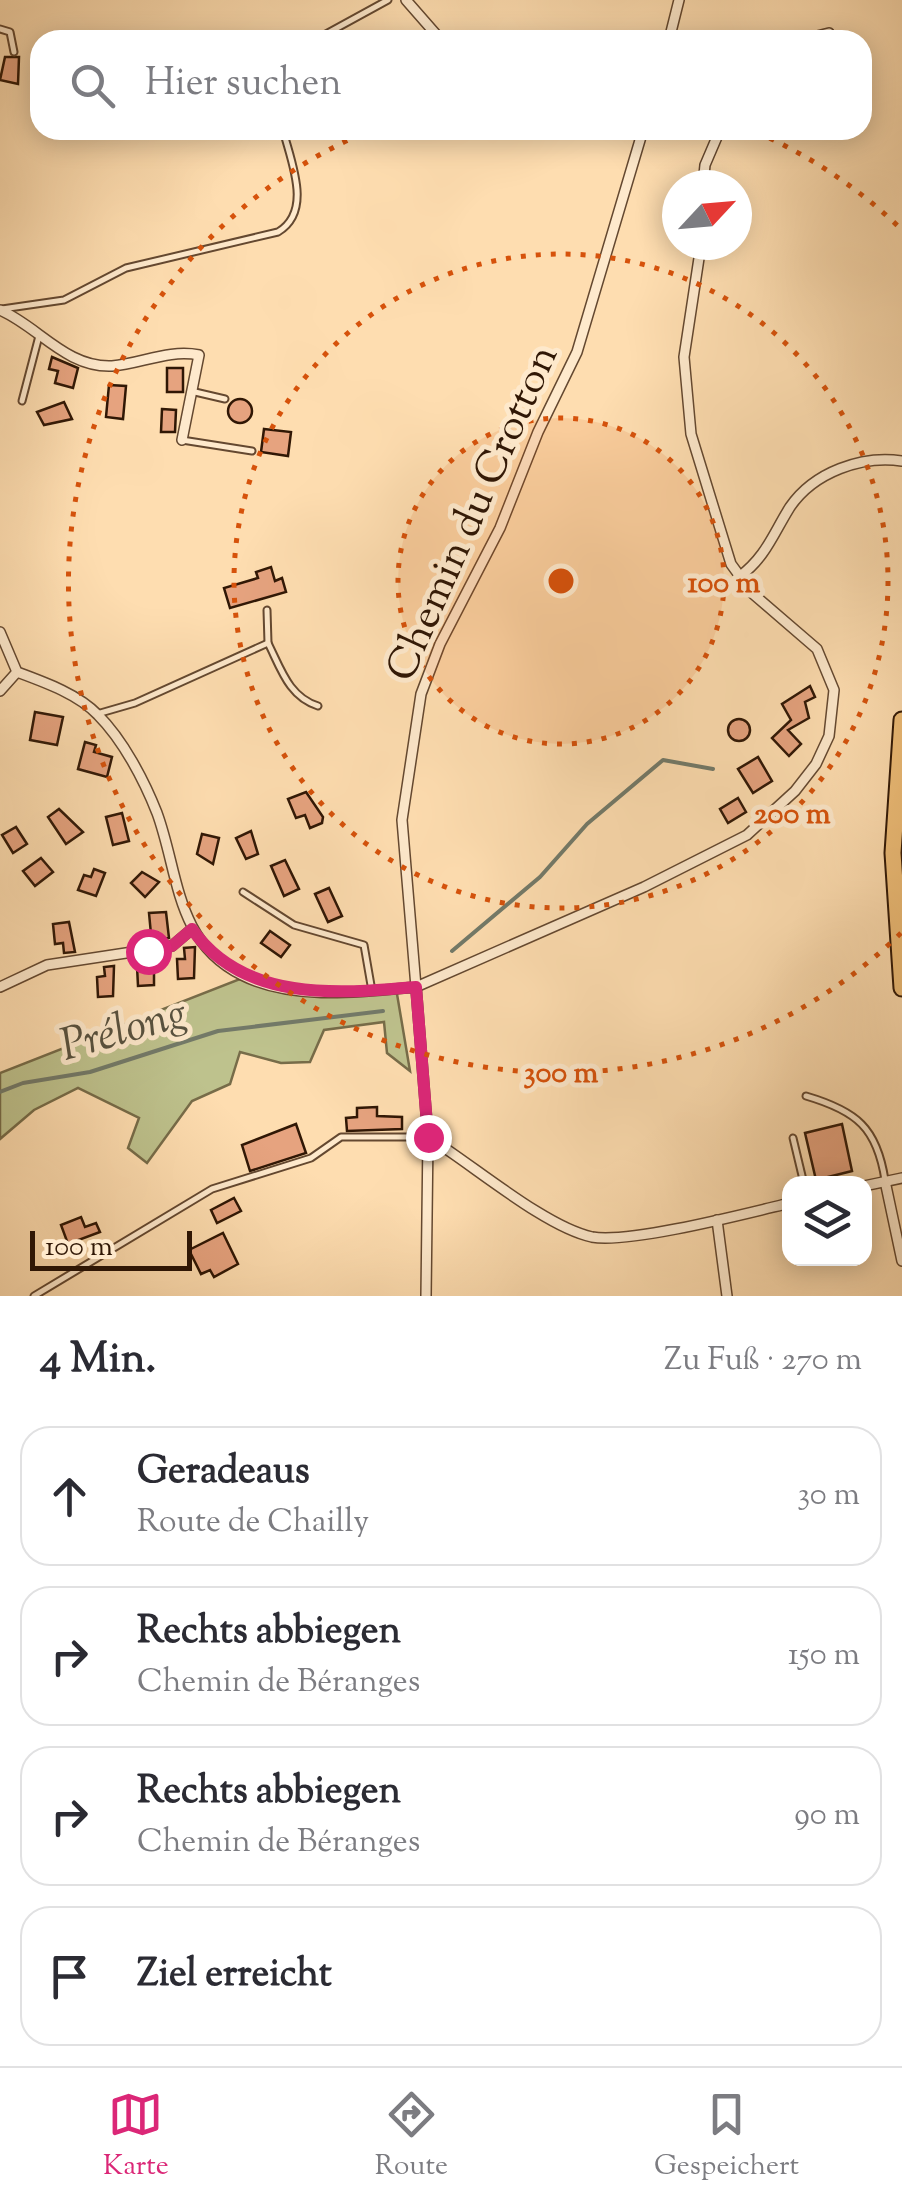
<!DOCTYPE html>
<html lang="de">
<head>
<meta charset="utf-8">
<style>
  body { margin:0; font-family:"Sorts Mill Goudy",serif; background:#f7f7f7; color:#2b2b33 }
  .controls { position:absolute; right:30px; bottom:30px; display:grid; overflow:hidden; border-radius:20px; box-shadow:0 5px 25px #0003 }
  .controls button { width:90px; height:90px; display:grid; place-items:center; padding:0; border:0; border-bottom:2px solid #e1e1e2; background:#fff; color:#2b2b33; font:50px sans-serif }
  .compass { position:absolute; left:662px; top:170px; width:90px; height:90px; border-radius:50%; background:#fff; box-shadow:0 5px 25px #0003; rotate:64deg }
  .scale { position:absolute; left:30px; bottom:25px; width:162px; box-sizing:border-box; padding-left:10px; border:5px solid #301705; border-top:0; font-size:28px; line-height:35px; white-space:nowrap; color:#301705; -webkit-text-stroke:8px #fee9cc; paint-order:stroke }
  .stop { position:absolute; width:30px; height:30px; margin:-22px; border:8px solid #db2777; border-radius:50%; background:#fff }
  .stop.end { background:#db2777; border-color:#fff; box-shadow:0 2px 10px #0008 }
  .list { margin:0; padding:0; list-style:none }
  h2 { display:flex; justify-content:space-between; align-items:center; height:130px; margin:0; padding:0 40px; font-size:42px }
  h2 small { font-size:32px; font-weight:400; color:#7c7c81 }
  .list li { display:grid; grid-template-columns:65px 1fr auto; gap:30px; align-items:center; box-sizing:border-box; height:140px; margin:0 20px 20px; padding:0 20px; border:2px solid #e1e1e2; border-radius:30px }
  .list b { display:block; font-size:38px; white-space:nowrap }
  .list p { margin:0; font-size:32px; white-space:nowrap; color:#7c7c81 }
  .list em { font-size:32px; font-style:normal; color:#7c7c81 }
  .icon { flex:none; width:55px; height:55px; fill:none; stroke:currentColor; stroke-width:2; stroke-linecap:round; stroke-linejoin:round }
  .map { position:relative; flex:none; width:902px; height:1296px; overflow:hidden }
  .search { position:absolute; background:#fff; box-shadow:0 5px 25px #0003; left:30px; right:30px; top:30px; height:110px; display:flex; align-items:center; gap:25px; box-sizing:border-box; padding:0 35px; border-radius:30px; color:#7c7c81; font-size:38px }
  .sheet { height:770px; background:#fff }
  nav { display:flex; justify-content:space-around; align-items:center; box-sizing:border-box; height:140px; border-top:2px solid #e1e1e2; background:#fff; font-size:28px; color:#7c7c81 }
  nav a { display:grid; justify-items:center; gap:5px }
  nav .on { color:#db2777 }
  .map>svg:first-child { display:block }
</style>
</head>
<body>
<div class="map">
<svg width="902" height="1296" viewBox="0 0 902 1296">
  <rect width="100%" height="100%" fill="#feddb0"/>
  <filter id="stains"><feTurbulence type="fractalNoise" baseFrequency=".002" numOctaves="4"/><feColorMatrix values="0 0 0 0 .2 0 0 0 0 .09 0 0 0 0 .02 0 0 0 .5 -.17"/></filter>
  <radialGradient id="worn" r=".72"><stop offset=".6" stop-color="#630" stop-opacity="0"/><stop offset="1" stop-color="#630" stop-opacity=".3"/></radialGradient>
  <!-- green -->
  <path fill="#bec28d" stroke="#776c49" stroke-width="2.5" d="M245 977 317 991 396 988 410 1071 387 1053 384 1022 324 1030 310 1062 281 1063 240 1052 230 1084 192 1101 147 1163 128 1148 139 1118 78 1088 34 1110 0 1139V1073Z"/>
  <g fill="none" stroke-linecap="round" stroke-linejoin="round">
    <!-- stream -->
    <g stroke="#737a69" stroke-width="4">
      <path d="M452 951 540 877 587 824 663 760 713 769"/>
      <path d="M0 1092 23 1083 90 1072 218 1031 383 1011"/>
    </g>
  </g>
  <!-- building -->
  <g fill="#e6a37f" stroke="#301705" stroke-width="2.5">
    <path d="M5 57H19L18 84 0 80Z"/>
    <path d="M52 357 78 368 73 388 55 383 58 371 49 369Z"/>
    <rect x="167" y="368" width="16" height="24"/>
    <path d="M109 385 126 386 123 419 106 417Z"/>
    <circle cx="240" cy="411" r="12"/>
    <path d="M64 402 72 419 44 425 37 412Z"/>
    <path d="M162 409 176 410 175 432H161Z"/>
    <path d="M264 429 291 432 288 456 261 452Z"/>
    <path d="M271 567 275 581 282 578 286 592 230 608 224 588 258 578 256 572Z"/>
    <path d="M810 686 815 697 805 702 809 718 788 730 801 744 789 756 772 738 791 720 782 704Z"/>
    <path d="M35 712 63 717 57 745 30 740Z"/>
    <circle cx="739" cy="730" r="11"/>
    <path d="M85 742 96 745 94 752 112 757 107 777 78 769Z"/>
    <path d="M758 757 772 781 753 793 738 769Z"/>
    <path d="M306 792 323 817 322 823 310 828 305 815 296 818 288 799Z"/>
    <path d="M738 798 746 812 728 823 720 809Z"/>
    <path d="M59 809 83 832 66 844 48 817Z"/>
    <path d="M122 813 129 841 113 845 106 817Z"/>
    <path d="M16 827 27 844 13 853 2 835Z"/>
    <path d="M251 831 258 854 246 859 236 838Z"/>
    <path d="M202 834 219 838 213 864 197 854Z"/>
    <path d="M41 858 53 872 35 886 23 871Z"/>
    <path d="M285 860 299 889 284 896 271 866Z"/>
    <path d="M94 869 105 873 96 896 78 890 84 875 91 877Z"/>
    <path d="M142 872 159 882 145 897 131 883Z"/>
    <path d="M329 888 342 916 328 922 315 894Z"/>
    <path d="M166 912 169 938 159 940 158 933 151 934 149 913Z"/>
    <path d="M69 922 75 952 64 953 63 943 55 944 53 924Z"/>
    <path d="M270 931 290 945 281 957 261 943Z"/>
    <path d="M195 947 194 978 178 979 177 959H185L184 948Z"/>
    <path d="M154 957V985L138 986 137 966H145L144 958Z"/>
    <path d="M114 966 113 996 98 997 97 977 105 976 104 967Z"/>
    <path d="M377 1107V1116L402 1117V1129L347 1131 346 1118 357 1117V1108Z"/>
    <path d="M296 1124 306 1153 250 1171 242 1145Z"/>
    <path d="M842 1124 852 1171 816 1180 805 1133Z"/>
    <path d="M234 1198 241 1211 217 1223 211 1210Z"/>
    <path d="M81 1217 85 1227 96 1223 100 1232 68 1244 61 1225Z"/>
    <path d="M223 1233 238 1264 214 1277 210 1270 201 1274 189 1250Z"/>
  </g>
  <g fill="none" stroke-linecap="round" stroke-linejoin="round">
    <!-- lane casing -->
    <g stroke="#644830" stroke-width="9">
      <g id="lane">
        <path d="M0 29 10 32 14 52"/>
        <path d="M315 40 388 0"/>
        <path d="M2 309 64 300 126 268 278 232C313 211 291 162 283 130"/>
        <path d="M195 392 225 399"/>
        <path d="M22 401 39 336"/>
        <path d="M182 440 252 451"/>
        <path d="M267 610 268 643"/>
        <path d="M97 714 135 703 268 643C281 669 289 697 318 706"/>
        <path d="M243 892 294 925 364 945 372 991"/>
        <path d="M806 1096C857 1111 877 1128 885 1180"/>
        <path d="M793 1138 804 1184"/>
        <path d="M34 1296 212 1189 311 1158 341 1137H428"/>
      </g>
    </g>
    <!-- street casing -->
    <g stroke="#644830" stroke-width="12">
      <g id="street">
        <path d="M406 0 441 40"/>
        <path d="M669 40 679 0"/>
        <path d="M801 40 829 33"/>
        <path d="M643 130 577 352 538 432 500 528 440 644 421 694 402 820 416 987 644 887 747 835 795 791 816 764 829 736 834 690 817 649 752 593 731 564 691 434 684 357 701 245"/>
        <path d="M703 185 705 165 720 130"/>
        <path d="M0 310C38 326 66 368 112 366 141 364 168 349 199 355L182 440"/>
        <path d="M739 577C766 557 773 534 790 507 814 472 862 455 902 461"/>
        <path d="M0 632 17 672C44 682 78 694 98 715 123 740 144 780 157 813 179 873 175 942 242 975 293 1001 362 992 416 987L428 1137 426 1296"/>
        <path d="M0 691 17 672"/>
        <path d="M0 987 47 965 172 946 192 929"/>
        <path d="M428 1137C472 1164 545 1227 592 1237 629 1244 748 1213 790 1203"/>
        <path d="M885 1181 902 1261"/>
        <path d="M864 1186 902 1178"/>
        <path d="M717 1220 727 1296"/>
      </g>
    </g>
    <!-- highway casing -->
    <g stroke="#301705" stroke-width="19">
      <path id="highway" d="M902 720 893 853 902 988"/>
    </g>
    <!-- lane -->
    <use href="#lane" stroke="#fee9cc" stroke-width="5"/>
    <!-- street -->
    <use href="#street" stroke="#fee9cc" stroke-width="9"/>
    <!-- highway -->
    <use href="#highway" stroke="#efbe78" stroke-width="15"/>
  </g>
  <g fill="none" stroke-linecap="round" stroke-linejoin="round">
    <!-- route -->
    <path stroke="#db2777" stroke-width="12" d="M148 951 172 946 192 929C243 1002 337 994 416 987L428 1137"/>
  </g>
  <!-- distance rings -->
  <circle cx="561" cy="581" r="163" fill="#d6520b" fill-opacity=".12"/>
  <g fill="none" stroke="#d6520b" stroke-width="5" stroke-dasharray="5 10">
    <circle cx="561" cy="581" r="163"/>
    <circle cx="561" cy="581" r="327"/>
    <path d="M901 933A490 490 0 1 1 366 132M756 132A490 490 0 0 1 901 229"/>
  </g>
  <g text-anchor="middle" stroke-width="10" stroke-linejoin="round" paint-order="stroke">
    <!-- street labels -->
    <g font-size="42" fill="#301705" stroke="#fee9cc">
      <text transform="translate(470 512) rotate(-66)" y="15">Chemin du Crotton</text>
    </g>
    <!-- water labels -->
    <g font-size="45" font-style="italic" fill="#57513f" stroke="#fee9cc">
      <text transform="translate(123 1027) rotate(-16)" y="16">Prélong</text>
    </g>
  </g>
  <circle cx="561" cy="581" r="15" fill="#d6520b" stroke="#fee9cc" stroke-width="5"/>
  <g font-size="30" text-anchor="middle" font-weight="bold" fill="#d6520b" stroke="#fee9cc" stroke-width="10" stroke-linejoin="round" paint-order="stroke">
    <text x="724" y="592">100 m</text>
    <text x="792" y="823">200 m</text>
    <text x="561" y="1082">300 m</text>
  </g>
  <rect width="100%" height="100%" filter="url(#stains)"/>
  <rect width="100%" height="100%" fill="url(#worn)"/>
</svg>
<div class="controls">
<button><svg class="icon" aria-label="layers" viewBox="0 0 24 24"><path d="M12 4l9 5-9 5-9-5zM3 14l9 5 9-5"/></svg></button>
</div>
<svg class="compass" viewBox="-18 -18 36 36"><path d="M0-13l5 13h-10z" fill="#e53935"/><path d="M0 13l5-13h-10z" fill="#7c7c81"/></svg>
<div class="scale">100 m</div>
<div class="stop" style="left:148px;top:951px"></div>
<div class="stop end" style="left:428px;top:1137px"></div>
<div class="search"><svg class="icon" aria-label="search" viewBox="0 0 24 24"><circle cx="10" cy="10" r="6"/><path d="M15 15l6 6"/></svg>Hier suchen</div>
</div>
<section class="sheet">
<h2>4 Min.<small>Zu Fuß · 270 m</small></h2>
<ul class="list">
<li><svg class="icon" aria-label="ahead" viewBox="0 0 24 24"><path d="M12 20V5M6 11l6-6 6 6"/></svg><div><b>Geradeaus</b><p>Route de Chailly</p></div><em>30 m</em></li>
<li><svg class="icon" aria-label="right" viewBox="0 0 24 24"><path d="M7 20v-9h11M14 6l5 5-5 5"/></svg><div><b>Rechts abbiegen</b><p>Chemin de Béranges</p></div><em>150 m</em></li>
<li><svg class="icon" aria-label="right" viewBox="0 0 24 24"><path d="M7 20v-9h11M14 6l5 5-5 5"/></svg><div><b>Rechts abbiegen</b><p>Chemin de Béranges</p></div><em>90 m</em></li>
<li><svg class="icon" aria-label="arrive" viewBox="0 0 24 24"><path d="M6 21V4h12l-3 4 3 4H6"/></svg><div><b>Ziel erreicht</b></div></li>
</ul>
</section>
<nav>
<a class="on"><svg class="icon" aria-label="map" viewBox="0 0 24 24"><path d="M3 6l6-2 6 2 6-2v14l-6 2-6-2-6 2zM9 4v14M15 6v14"/></svg>Karte</a>
<a><svg class="icon" aria-label="directions" viewBox="0 0 24 24"><path d="M12 3l9 9-9 9-9-9zM9 14v-3h6M13 9l2 2-2 2"/></svg>Route</a>
<a><svg class="icon" aria-label="saved" viewBox="0 0 24 24"><path d="M7 4h10v16l-5-4-5 4z"/></svg>Gespeichert</a>
</nav>
</body>
</html>
